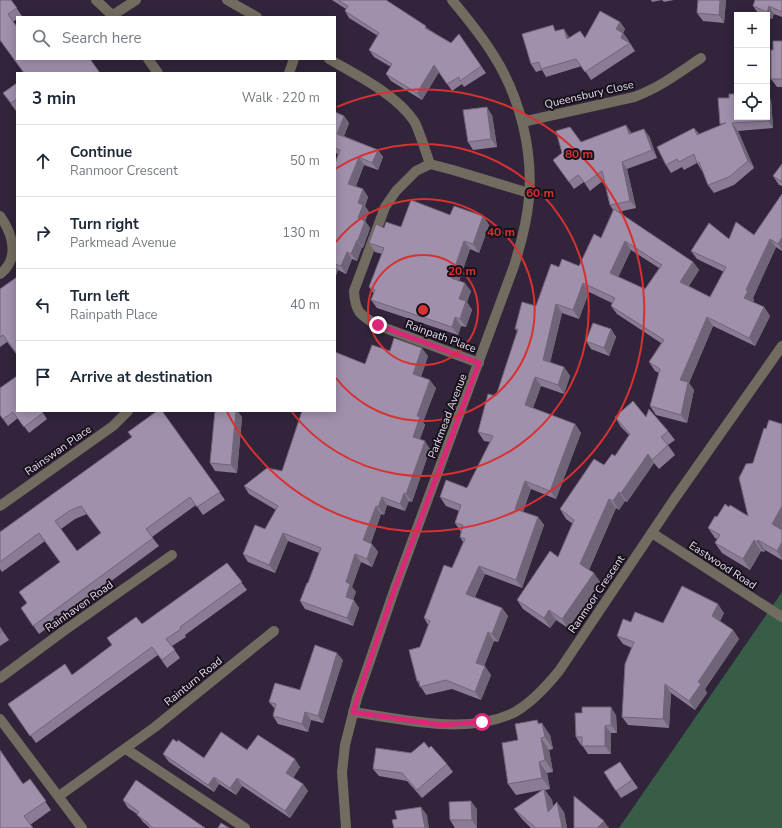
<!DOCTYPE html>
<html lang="en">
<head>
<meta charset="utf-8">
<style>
  body { margin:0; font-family:"Nunito Sans",sans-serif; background:#f6f6f7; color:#1f2937 }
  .controls { position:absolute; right:12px; top:12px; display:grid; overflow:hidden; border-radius:0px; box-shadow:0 2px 10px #0003 }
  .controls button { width:36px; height:36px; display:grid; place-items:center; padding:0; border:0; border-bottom:1px solid #e0e1e3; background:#fff; color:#1f2937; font:20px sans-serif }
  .stop { position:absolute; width:12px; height:12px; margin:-9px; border:3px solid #db2777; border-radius:50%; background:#fff }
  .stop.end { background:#db2777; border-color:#fff; box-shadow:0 1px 4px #0008 }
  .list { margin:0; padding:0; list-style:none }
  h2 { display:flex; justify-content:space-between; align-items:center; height:52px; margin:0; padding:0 16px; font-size:17px }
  h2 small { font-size:13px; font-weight:400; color:#747a83 }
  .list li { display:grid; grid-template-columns:26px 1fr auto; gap:12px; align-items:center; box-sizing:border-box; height:72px; padding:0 16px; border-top:1px solid #e0e1e3 }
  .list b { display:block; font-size:15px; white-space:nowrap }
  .list p { margin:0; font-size:13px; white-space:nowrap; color:#747a83 }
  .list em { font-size:13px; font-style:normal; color:#747a83 }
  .icon { flex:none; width:22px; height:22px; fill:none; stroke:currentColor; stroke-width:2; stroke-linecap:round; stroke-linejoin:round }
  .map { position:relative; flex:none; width:782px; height:828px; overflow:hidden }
  .search { position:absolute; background:#fff; box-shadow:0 2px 10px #0003; left:16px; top:16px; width:320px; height:44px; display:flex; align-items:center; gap:10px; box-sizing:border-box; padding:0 14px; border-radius:0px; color:#747a83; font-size:15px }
  .panel { position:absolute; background:#fff; box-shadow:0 2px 10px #0003; left:16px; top:72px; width:320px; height:340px; border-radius:0px }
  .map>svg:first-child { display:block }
</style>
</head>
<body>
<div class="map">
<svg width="782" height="828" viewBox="0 0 782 828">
  <rect width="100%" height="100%" fill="#31243b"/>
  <!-- green -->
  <path fill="#375d47" d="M782 592V828H619Z"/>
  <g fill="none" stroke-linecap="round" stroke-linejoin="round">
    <!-- minor -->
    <g stroke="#726b5f" stroke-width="10">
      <path d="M96 0 114 17"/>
      <path d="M227 0 257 17"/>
      <path d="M113 15 136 0"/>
      <path d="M148 59 158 73"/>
      <path d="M329 59C356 75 396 94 414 121 419 129 426 153 430 164"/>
      <path d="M289 73 294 59"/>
      <path d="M522 122 634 97C659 88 679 73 701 58"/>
      <path d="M0 216C13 234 20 259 0 274"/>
      <path d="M479 363 377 325C360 315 355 312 354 291L385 207 396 191 416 171 430 164 453 170 529 193"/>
      <path d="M0 506 113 426 128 411"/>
      <path d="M652 533 782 617"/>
      <path d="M0 678 65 630 172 555"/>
      <path d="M353 712C402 719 464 735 511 714 530 705 546 687 559 671L673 501 782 346"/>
      <path d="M0 719 82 828"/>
      <path d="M126 749 245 828"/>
      <path d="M59 796 155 727 274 631"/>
      <path d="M346 828 342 772 345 745 357 698 395 588 514 266C521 244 527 222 529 198 533 150 520 97 494 56 482 36 467 18 452 0"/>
    </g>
  </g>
  <!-- wall -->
  <g fill="#8a7c94" fill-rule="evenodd">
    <path d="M11 0 22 16 20 17H17V19L13 22 17 59 24 73 0 40Z"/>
    <path d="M332 0H386L430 30 451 43 459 34 486 73 464 87 462 84 452 91 439 72 422 100 391 81 386 74 391 67 374 57 369 50 378 36 349 18 345 11 346 9Z"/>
    <path d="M651 0H674L664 2 662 0 652 2Z"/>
    <path d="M698 0H726L724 23 703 21 697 13Z"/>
    <path d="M754 0H782V17L774 14 772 19 767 17V15H762L758 13 753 6 755 0Z"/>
    <path d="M620 22 625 29 623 33 629 41 628 42 630 43 635 51 591 80 582 66 546 77 542 70 536 72 531 64 557 31 569 37H570L585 38Z"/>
    <path d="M782 41V87H777L771 79 773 50Z"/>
    <path d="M17 83V111H16L3 93Z"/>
    <path d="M771 100 773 128 738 131 754 168 734 185 714 193 708 185 703 170 702 171 697 163 684 170 682 167 671 173 666 165 694 128 699 134 721 125 720 124Z"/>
    <path d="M335 112 344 116 349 123 344 136 378 150 383 157 378 170 364 165 356 186 363 189 368 197 365 206 369 212 365 221 370 228 363 248 362 247 357 261 352 259 346 274 338 270 335 278V163L338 154 335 153Z"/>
    <path d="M492 115 497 147 473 150 468 142Z"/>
    <path d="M631 133 649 136 657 158 627 169 636 208 618 212 693 262 699 270 689 286 710 297 724 272 697 259 691 251 729 239 754 235 782 194V251L776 247 753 298 754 300 753 302 764 307 770 316 755 346 713 326 689 383 694 390 687 423 656 415 650 406 659 373 655 371 649 362 661 343 617 314 611 306 612 303 589 292 579 319 562 313 550 362 564 367 570 376 564 394 541 386 533 408 575 424 581 433 556 499 531 489 523 512 538 517 544 525 522 588 485 574 475 597 502 608 508 616 498 642 494 641 484 666 491 675 481 700 452 689 426 695 417 681 420 647 428 625 424 618 452 568 463 542 460 537 461 532 455 523 459 511 446 506 440 497 467 488 490 442 484 441 478 432 496 396 518 332 515 329 536 306 559 267 579 266 601 238 613 210 610 205 604 180 590 191 584 182 574 189 553 160 581 142ZM631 250 659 268 645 289 618 277Z"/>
    <path d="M782 164V186L779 185 773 176Z"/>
    <path d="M450 215 483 216 489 225 479 253 470 249 459 281 471 291 467 302 472 310 466 327 461 326 458 335 377 308 371 300 374 294 369 287 382 254 375 252 369 243 384 228 401 227Z"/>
    <path d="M17 277V355L7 342 0 347V289Z"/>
    <path d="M611 329 616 337 609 356 591 349 586 341Z"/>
    <path d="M390 351 428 356 421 377 436 388 423 422 425 425 420 439 430 449 412 502 409 501 405 511 387 505 384 515 381 514 371 543 378 552 372 567 361 562 352 587 356 592 353 600 359 608 353 626 305 609 300 601 308 583 319 553 288 541 275 573 248 562 243 554 265 529 276 510 249 494 244 486 282 471 365 364Z"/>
    <path d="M17 411 43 413 47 419 29 433 18 418 8 426 0 415Z"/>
    <path d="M162 411 225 500 203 515 196 505 152 537 159 546 39 634 21 608 27 603 60 562 45 541 2 572 0 569V532L132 437ZM87 514 101 533 77 551 61 529 75 519Z"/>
    <path d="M215 411H237L242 417 237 473 215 471 210 463Z"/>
    <path d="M615 417H646L668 431 675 440 668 445 675 455 659 469 654 463 627 502 625 501 619 510 616 508 589 570 601 583 568 628 556 620 550 628 523 609 517 600 558 557 573 524 566 519 560 509 604 465 615 456 629 435 621 427Z"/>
    <path d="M782 424V560L765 550 764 552 761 551 750 570 722 553 715 543 717 539 715 538 708 528 717 517 729 507 748 516 753 463 766 429Z"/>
    <path d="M227 563 247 590 185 635 186 637 172 646 180 658 167 668 158 655 36 743 8 704 72 675 112 645 142 624Z"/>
    <path d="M724 613 720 621 733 630 739 639 705 689 707 693 695 710 671 693 669 728 628 725 622 717 632 648 623 644 617 636 631 622 663 623Z"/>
    <path d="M0 627 9 640 0 646Z"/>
    <path d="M343 660 323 723 311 720 308 732 278 724 273 716 275 709 269 702 300 690Z"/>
    <path d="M616 715 617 733H611V754H588L582 745H581L576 737Z"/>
    <path d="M540 724 550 735 553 749 549 750 553 772 547 773 550 789 545 790 552 800 553 807 564 812 567 828H531L522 819 514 809 542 790 516 795 508 784Z"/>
    <path d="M429 748 447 764 453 772 422 798 407 781 379 776 373 769 411 753Z"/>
    <path d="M247 750 300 767 293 778 303 784 308 791 290 818 242 786 236 795 219 784 214 792 169 762 163 754 204 758Z"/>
    <path d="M620 762 638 788 621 798 604 772Z"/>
    <path d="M30 779 51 810 30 825 0 828 23 784Z"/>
    <path d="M123 800 205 828H150L143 822 137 814 128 808Z"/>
    <path d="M477 809V828H455L450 820Z"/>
  </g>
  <!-- shaded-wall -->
  <g fill="#706578">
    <path d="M720 0H726L724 23 719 15Z"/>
    <path d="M769 6 774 14 772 19 767 12Z"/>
    <path d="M620 22 625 29 623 33 629 41 626 45 621 38 616 29Z"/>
    <path d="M564 29 569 37 572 47 567 39Z"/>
    <path d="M434 65 439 72 422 100 417 93Z"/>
    <path d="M767 94 771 100 773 128 768 121Z"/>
    <path d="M487 107 492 115 497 147 491 139Z"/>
    <path d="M344 116 349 123 342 141 337 134Z"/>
    <path d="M732 123 738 131 754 168 748 161Z"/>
    <path d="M626 125 631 132 634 142 629 134Z"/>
    <path d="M644 129 649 136 657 158 652 150Z"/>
    <path d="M378 150 383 157 378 170 372 163Z"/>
    <path d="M359 157 364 165 354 191 348 184Z"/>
    <path d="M622 162 627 169 636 208 630 201Z"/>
    <path d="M363 189 368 197 365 206 369 212 365 221 370 228 363 248 358 240V203Z"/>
    <path d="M483 216 489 225 479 253 473 244Z"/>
    <path d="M782 237V250L778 244Z"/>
    <path d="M770 239 776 247 753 298 754 300 750 306 744 298 746 290Z"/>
    <path d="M357 240 362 247 357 261 351 254Z"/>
    <path d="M464 241 470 249 457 287 451 278Z"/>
    <path d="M625 241 631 250 616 282 610 273Z"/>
    <path d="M347 252 352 259 346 274 341 266Z"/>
    <path d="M693 262 699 270 686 290 680 282Z"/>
    <path d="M335 266 338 270 335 278Z"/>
    <path d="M465 283 471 291 467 302 472 310 466 327 460 319 459 299Z"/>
    <path d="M583 283 589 292 579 319 573 310Z"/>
    <path d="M556 304 562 313 549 368 543 360Z"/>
    <path d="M764 307 770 316 755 346 749 338Z"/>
    <path d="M455 317 461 326 458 335 452 327Z"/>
    <path d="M707 317 713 326 689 383 694 390 687 423 681 415 680 380Z"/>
    <path d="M611 329 616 337 609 356 604 348Z"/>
    <path d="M422 348 428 356 419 382 413 374Z"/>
    <path d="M564 367 570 376 564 394 558 385Z"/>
    <path d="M535 377 541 386 531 413 525 405Z"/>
    <path d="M430 380 436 388 423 422 425 425 418 444 413 437 417 416Z"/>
    <path d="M236 411H237L242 417 237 473 231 465Z"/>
    <path d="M575 424 581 433 556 499 550 491Z"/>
    <path d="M425 441 430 449 412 502 406 494Z"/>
    <path d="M648 454 654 463 627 502 621 493Z"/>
    <path d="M525 481 531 489 521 517 515 509Z"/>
    <path d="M619 492 625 501 619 510 613 501Z"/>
    <path d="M404 493 409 501 405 511 400 504Z"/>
    <path d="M382 497 387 505 384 515 378 507Z"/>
    <path d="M609 499 616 508 587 573 580 564Z"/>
    <path d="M376 506 381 514 369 548 363 540Z"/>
    <path d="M782 506V530L779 534 772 524Z"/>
    <path d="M538 517 544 525 522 588 516 580Z"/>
    <path d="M283 533 288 541 275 573 269 565Z"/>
    <path d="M754 540 761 551 750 570 743 559Z"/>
    <path d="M758 540 765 550 764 552 757 542Z"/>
    <path d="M782 542V559L777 551Z"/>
    <path d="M372 544 378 552 372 567 367 559Z"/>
    <path d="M355 554 361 562 352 587 356 592 351 605 346 597V582Z"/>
    <path d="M479 566 485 574 472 603 466 594Z"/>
    <path d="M594 573 601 583 568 628 562 619Z"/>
    <path d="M354 600 359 608 353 626 347 618Z"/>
    <path d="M718 604 724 613 718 625 712 616Z"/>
    <path d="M502 608 508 616 498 642 492 634Z"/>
    <path d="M549 610 556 620 550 628 544 618Z"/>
    <path d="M733 630 739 639 705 689 707 693 695 710 689 701 698 682Z"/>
    <path d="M488 632 494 641 482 671 476 663Z"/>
    <path d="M337 653 343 660 323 723 318 716Z"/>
    <path d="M485 666 491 675 481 700 475 692Z"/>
    <path d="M665 684 671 693 669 728 663 719Z"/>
    <path d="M611 707 616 715 617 733 611 725Z"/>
    <path d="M305 712 311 720 308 732 302 724Z"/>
    <path d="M537 720 543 729 542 723 550 735 553 749 545 737 538 724Z"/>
    <path d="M605 726 611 733V754L605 746Z"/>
    <path d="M541 738 549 750 553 772 545 760Z"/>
    <path d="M295 759 300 767 292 780 286 773Z"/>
    <path d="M539 762 547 773 550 789 542 778Z"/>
    <path d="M214 777 219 784 214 792 208 785Z"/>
    <path d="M237 778 242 786 236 795 230 788Z"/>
    <path d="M303 784 308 791 290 818 285 811Z"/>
    <path d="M544 789 552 800 556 823 548 812Z"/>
    <path d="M471 801 477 809V828L472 820Z"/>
    <path d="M557 802 564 812 567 828H562Z"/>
    <path d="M421 807 427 815 429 828H425Z"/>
    <path d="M604 821 609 828H597Z"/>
  </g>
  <!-- building -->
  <g fill="#a090ac" stroke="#706578" fill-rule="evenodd">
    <path d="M0 0H11L17 8 8 14 17 27V59H90L100 73H24L0 40Z"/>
    <path d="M338 0H386L426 26 425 28 451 43 459 34 481 66 460 81 459 77 447 84 434 65 417 93 386 74 392 64 369 50 379 33 345 11 348 6Z"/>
    <path d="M698 0H720L719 15 697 13Z"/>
    <path d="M755 0H782V12L769 6 767 12 753 6Z"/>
    <path d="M600 11 620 22 616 29 623 33 621 38 630 43 585 72 576 59 541 69 539 62 531 64 522 34 553 25 555 31 564 29 567 39 580 31 585 38Z"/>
    <path d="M773 41H782V79H771V50H773Z"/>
    <path d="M17 83V99L11 103 3 93Z"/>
    <path d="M729 94H737V117H767V112L768 121 732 123 748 161 729 177 708 185 699 162 697 163 694 154 679 162 677 159 666 165 657 147 694 128 697 135 726 123 720 124 718 98H729Z"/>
    <path d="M487 107 491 139 468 142 463 110Z"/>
    <path d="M335 112 344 116 337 134 378 150 372 163 359 157 348 184 363 189 358 203 363 205 358 218 365 221 358 240H357L351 254 347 252 341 266 335 264V163L340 150 335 148Z"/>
    <path d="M626 125 629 134 644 129 652 150 622 162 630 201 610 205 602 171 585 183 578 175 569 182 553 160 562 153 556 131 570 127 581 142Z"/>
    <path d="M782 164V182L773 176Z"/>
    <path d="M782 194V237L778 244 770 239 746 290 748 291 744 298 764 307 749 338 707 317 680 380 688 382 681 415 650 406 660 369 649 362 664 340 611 306 615 298 583 283 573 310 556 304 543 360 564 367 558 385 535 377 525 405 575 424 550 491 525 481 515 509 538 517 516 580 479 566 466 594 502 608 492 634 488 632 476 663 485 666 475 692 446 680 420 687 419 681H417L409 650 420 647 430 621 424 618 444 565 452 568 465 539 460 537 463 525 455 523 461 505 440 497 446 480 467 488 493 436 478 432 488 394 496 396 518 329H515L522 302 536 306 551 264 559 267 562 259 579 266 594 234 601 238 614 209 693 262 680 282 710 297 726 267 691 251 709 223 729 239 736 222 754 235ZM625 241 662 265 645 289 610 273Z"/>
    <path d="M411 200 450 215 454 206 483 216 473 244 464 241 451 278 465 283 459 299 466 301 460 319 455 317 452 327 371 300 375 290 369 287 384 248 369 243 376 224 384 228 386 222 401 227Z"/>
    <path d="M17 277V354L3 335 0 337V289Z"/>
    <path d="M593 323 611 329 604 348 586 341Z"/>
    <path d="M394 338 422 348 413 374 430 380 417 416 420 417 413 437 425 441 406 494 404 493 400 504 382 497 378 507 376 506 363 540 372 544 367 559 355 554 346 582 350 584 346 597 354 600 347 618 300 601 307 583H308L321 548 283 533 269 565 243 554 255 525 265 529 278 506 244 486 267 468 282 471 302 411H335V352L365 364 372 345 390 351Z"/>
    <path d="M17 376V411H41L43 413 24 427 13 412 3 419 0 415V388Z"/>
    <path d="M633 401 646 417 649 409 668 431 661 437 668 445 652 460 648 454 621 493 619 492 613 501 609 499 580 564 594 573 562 619 549 610 544 618 517 600 550 551 558 557 574 520 560 509 594 459 604 465 612 454 615 456 630 434 615 417Z"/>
    <path d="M157 411H162L220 492 197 507 190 497 146 529 153 538 33 626 21 608 27 603 19 592 60 562 39 533 0 562V532L132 437 128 432ZM81 506 101 533 77 551 55 521 69 511Z"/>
    <path d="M215 411H236L231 465 210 463Z"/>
    <path d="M769 420 782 424V506L772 524 782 530V542L777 551 758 540 757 542 754 540 743 559 715 543 720 535 708 528 715 516 717 517 725 504 729 507 730 505 748 516 739 478 746 464 753 463 764 428 766 429Z"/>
    <path d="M227 563 242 582 180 627 181 629 166 639 175 650 162 660 152 647 30 736 8 704 65 664 72 675 112 645 107 638 136 617 142 624Z"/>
    <path d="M682 586 718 604 712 616 733 630 698 682 701 684 689 701 665 684 663 719 622 717 625 664 634 642 617 636 623 619 631 622 635 612 663 623Z"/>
    <path d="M0 627 2 631 0 633Z"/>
    <path d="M315 645 337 653 318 716 305 712 302 724 273 716 276 704 269 702 275 683 300 690Z"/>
    <path d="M582 707H611V725L605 726V746H582V737H576L575 713H582Z"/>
    <path d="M537 720 538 724 542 723 545 737 541 738 545 760 539 762 542 778 508 784 502 743 518 740 515 724Z"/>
    <path d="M221 732 247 750 258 735 295 759 286 773 303 784 285 811 237 778 230 788 214 777 208 785 163 754 173 739 177 742 178 740 204 758Z"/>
    <path d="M424 742 429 748 431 746 447 764 417 790 402 773 373 769 376 748 411 753Z"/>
    <path d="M0 750 23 784 30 779 46 801 24 816 33 828H0Z"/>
    <path d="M620 762 632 780 616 791 604 772Z"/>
    <path d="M136 780 205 828H153L148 824V823L137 815 139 812 123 800Z"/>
    <path d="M544 789 548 812 557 802 562 828H536L514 809Z"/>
    <path d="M574 796 604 821 597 828H574Z"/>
    <path d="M471 801 472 820H450L449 802Z"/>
    <path d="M421 807 425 828H394L392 820 397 819 395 811Z"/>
    <path d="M221 823 229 828H218Z"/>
  </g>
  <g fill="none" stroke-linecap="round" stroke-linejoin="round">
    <!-- route -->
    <path stroke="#db2777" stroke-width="5" d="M378 325 479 363 395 588 367 669 353 712 441 725 482 722"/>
  </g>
  <!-- distance rings -->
  <g fill="none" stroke="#d73132" stroke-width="2">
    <circle cx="423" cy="310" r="55"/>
    <path d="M336 242A111 111 0 1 1 336 378"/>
    <path d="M335 169A166 166 0 1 1 291 411"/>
    <path d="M337 107A221 221 0 1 1 227 412"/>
  </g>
  <g text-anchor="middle" stroke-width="4" stroke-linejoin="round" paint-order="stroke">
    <!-- street labels -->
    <g font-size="11" fill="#e3dbea" stroke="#16111b">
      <text transform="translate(589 94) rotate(-13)" y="4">Queensbury Close</text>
      <text transform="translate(441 336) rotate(20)" y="4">Rainpath Place</text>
      <text transform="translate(447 416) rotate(-69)" y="4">Parkmead Avenue</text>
      <text transform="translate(58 450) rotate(-35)" y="4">Rainswan Place</text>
      <text transform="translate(723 565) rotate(33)" y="4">Eastwood Road</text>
      <text transform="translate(596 594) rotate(-56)" y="4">Ranmoor Crescent</text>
      <text transform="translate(79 606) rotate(-35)" y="4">Rainhaven Road</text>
      <text transform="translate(193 681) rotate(-39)" y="4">Rainturn Road</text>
    </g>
  </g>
  <circle cx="423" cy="310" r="6" fill="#d73132" stroke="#16111b" stroke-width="2"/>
  <g font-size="12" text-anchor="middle" font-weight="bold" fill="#d73132" stroke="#16111b" stroke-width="4" stroke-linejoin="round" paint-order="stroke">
    <text x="579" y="158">80 m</text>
    <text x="540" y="197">60 m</text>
    <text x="501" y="236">40 m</text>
    <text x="462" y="275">20 m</text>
  </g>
</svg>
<div class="controls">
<button>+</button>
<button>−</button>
<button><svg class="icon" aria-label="locate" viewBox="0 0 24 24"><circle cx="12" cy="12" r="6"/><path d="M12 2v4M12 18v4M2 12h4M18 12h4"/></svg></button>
</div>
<div class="stop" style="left:482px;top:722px"></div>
<div class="stop end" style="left:378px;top:325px"></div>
<div class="search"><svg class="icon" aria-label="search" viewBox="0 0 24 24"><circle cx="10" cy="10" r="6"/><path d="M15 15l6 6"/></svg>Search here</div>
<section class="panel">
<h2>3 min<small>Walk · 220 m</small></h2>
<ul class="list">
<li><svg class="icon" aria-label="ahead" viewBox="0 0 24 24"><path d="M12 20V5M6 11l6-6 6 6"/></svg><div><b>Continue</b><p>Ranmoor Crescent</p></div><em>50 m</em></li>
<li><svg class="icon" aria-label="right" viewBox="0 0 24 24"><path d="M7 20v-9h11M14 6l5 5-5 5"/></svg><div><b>Turn right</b><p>Parkmead Avenue</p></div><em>130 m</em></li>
<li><svg class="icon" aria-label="left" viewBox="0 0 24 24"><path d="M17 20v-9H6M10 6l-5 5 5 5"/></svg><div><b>Turn left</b><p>Rainpath Place</p></div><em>40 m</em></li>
<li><svg class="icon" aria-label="arrive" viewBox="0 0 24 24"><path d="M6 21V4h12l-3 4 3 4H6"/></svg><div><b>Arrive at destination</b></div></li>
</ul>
</section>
</div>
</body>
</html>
